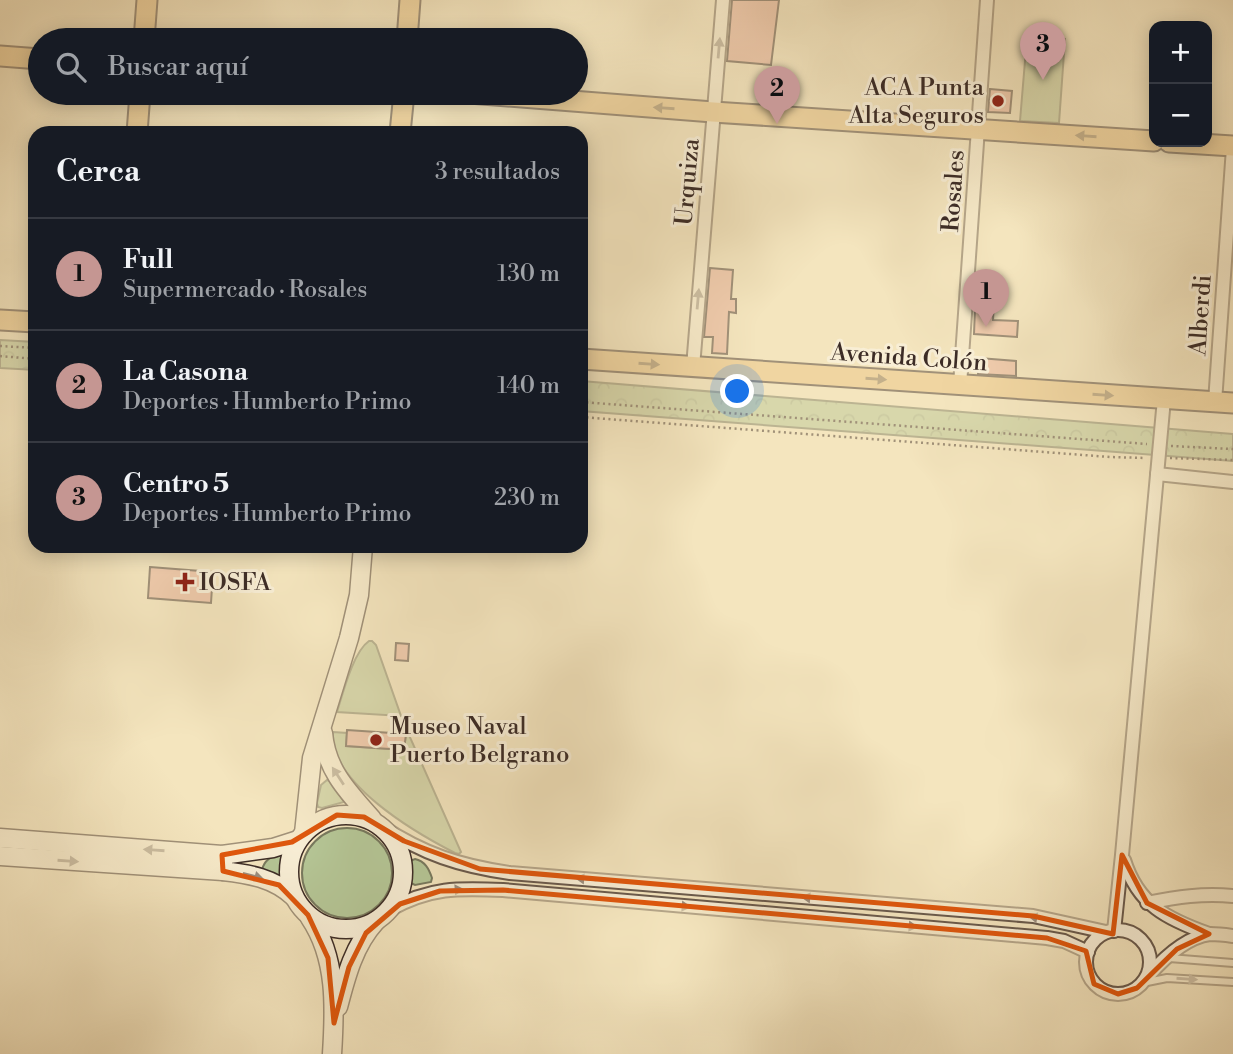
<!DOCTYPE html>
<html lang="es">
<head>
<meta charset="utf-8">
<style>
  body { margin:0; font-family:"Libre Bodoni",serif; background:#20242c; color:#f1f3f6 }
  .controls { position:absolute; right:21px; top:21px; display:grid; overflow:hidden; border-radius:14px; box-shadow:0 4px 18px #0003 }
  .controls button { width:63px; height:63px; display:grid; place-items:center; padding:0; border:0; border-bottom:2px solid #363941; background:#171b24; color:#f1f3f6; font:35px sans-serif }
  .you { position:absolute; left:738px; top:392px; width:24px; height:24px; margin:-18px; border:5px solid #fff; border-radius:50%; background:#1a73e8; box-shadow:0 0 0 10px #1a73e833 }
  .badge { display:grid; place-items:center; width:46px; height:46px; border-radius:50%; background:#c59692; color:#111; font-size:23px; font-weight:700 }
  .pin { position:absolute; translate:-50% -58px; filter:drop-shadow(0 2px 4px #0008) }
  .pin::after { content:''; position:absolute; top:37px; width:24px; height:21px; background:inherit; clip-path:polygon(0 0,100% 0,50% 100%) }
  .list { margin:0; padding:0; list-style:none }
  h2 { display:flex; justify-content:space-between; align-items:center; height:91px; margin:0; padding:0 28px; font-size:30px }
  h2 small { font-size:23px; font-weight:400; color:#9ea1a6 }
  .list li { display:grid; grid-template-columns:46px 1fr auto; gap:21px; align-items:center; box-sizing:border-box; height:112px; padding:0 28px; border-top:2px solid #363941 }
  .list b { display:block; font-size:26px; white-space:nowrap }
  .list p { margin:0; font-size:23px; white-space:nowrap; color:#9ea1a6 }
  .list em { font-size:23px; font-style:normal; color:#9ea1a6 }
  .icon { flex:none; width:38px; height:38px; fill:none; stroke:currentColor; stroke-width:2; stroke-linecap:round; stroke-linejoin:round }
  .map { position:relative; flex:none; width:1233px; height:1054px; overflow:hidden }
  .search { position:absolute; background:#171b24; box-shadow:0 4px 18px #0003; left:28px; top:28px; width:560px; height:77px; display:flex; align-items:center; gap:18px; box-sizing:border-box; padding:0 24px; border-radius:38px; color:#9ea1a6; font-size:26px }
  .panel { position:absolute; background:#171b24; box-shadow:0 4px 18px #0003; left:28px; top:126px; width:560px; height:427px; border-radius:21px }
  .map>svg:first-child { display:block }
</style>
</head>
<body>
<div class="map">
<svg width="1233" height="1054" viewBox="0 0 1233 1054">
  <defs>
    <pattern id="forest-crowns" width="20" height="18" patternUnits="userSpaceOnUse" patternTransform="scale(1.75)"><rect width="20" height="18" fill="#b5c696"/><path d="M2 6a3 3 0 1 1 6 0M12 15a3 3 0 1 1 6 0" fill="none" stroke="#9daa81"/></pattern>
  </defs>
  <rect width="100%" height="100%" fill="#f4e5be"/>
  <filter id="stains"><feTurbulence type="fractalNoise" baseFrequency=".00286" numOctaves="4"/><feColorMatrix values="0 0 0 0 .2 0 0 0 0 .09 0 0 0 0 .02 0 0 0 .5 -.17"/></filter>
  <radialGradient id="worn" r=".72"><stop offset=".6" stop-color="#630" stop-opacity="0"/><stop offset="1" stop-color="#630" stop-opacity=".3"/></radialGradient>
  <!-- green -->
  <g fill="#b5c696" stroke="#78795e" stroke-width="2">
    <path d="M1027 37 1065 39 1059 123 1020 121Z"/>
    <path d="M369 641H372L376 645 401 716 337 712C343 693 353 652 369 641Z"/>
    <path d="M333 732 347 733 346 746 404 750 406 734 409 735 461 852 459 854 455 853C416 833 329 783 333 732Z"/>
    <path d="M327 780 332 782 344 802 322 808 318 807 317 803 321 785Z"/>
    <circle cx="347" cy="873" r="45"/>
    <path d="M283 853 285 857 282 877 262 870C264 860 273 855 283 853Z"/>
    <path d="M415 859C425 861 429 869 432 878L431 882 415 885 411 883 410 861Z"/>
  </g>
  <!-- forest -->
  <g fill="url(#forest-crowns)" stroke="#78795e" stroke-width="2">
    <path d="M0 340 35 342V370L0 368Z"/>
    <path d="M581 381 1233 434V461L581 411Z"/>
  </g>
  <!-- building -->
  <g fill="#e9aa97" stroke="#3c2c26" stroke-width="2">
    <path d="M732 0H779L771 65 727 61Z"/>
    <path d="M990 89 1012 91 1010 113 988 112Z"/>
    <path d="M710 268 733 270 731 299H736V313L729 312 727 354 712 353 713 337H704Z"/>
    <path d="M976 283 995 284 993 320 1018 321 1017 337 974 334Z"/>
    <path d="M979 358 1016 361V376L978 374Z"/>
    <path d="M150 567 213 572 211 603 148 598Z"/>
    <path d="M396 643 409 644 408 661 395 660Z"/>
    <path d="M347 730 406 734 404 750 346 746Z"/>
  </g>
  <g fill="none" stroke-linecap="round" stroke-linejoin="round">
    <!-- lane casing -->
    <g stroke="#6a5a4c" stroke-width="10">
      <g id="lane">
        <path d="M345 546 361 548"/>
        <path d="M1169 958 1233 963"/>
        <path d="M1142 983 1167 978 1233 982"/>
      </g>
    </g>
    <!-- street casing -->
    <g stroke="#6a5a4c" stroke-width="16">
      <g id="street">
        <path d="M693 367 723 0"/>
        <path d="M960 385 987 0"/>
        <path d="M1215 402 1233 148"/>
        <path d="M1157 474 1233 482"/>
        <path d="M381 826C423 854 460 866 510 873L1033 916 1106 932"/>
        <path d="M1124 860C1138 905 1167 919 1209 934"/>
        <path d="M1147 903C1177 897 1203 893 1233 896"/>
        <path d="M389 910C430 887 458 888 503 890L1047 938 1064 941 1088 952"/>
        <circle cx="1118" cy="962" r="32"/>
        <path d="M1114 931 1122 855 1164 399"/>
        <path d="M1149 975C1164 958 1187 937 1210 934 1217 934 1226 935 1233 936"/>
      </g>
    </g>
    <!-- secondary casing -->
    <g stroke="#3c2c26" stroke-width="21">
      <g id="secondary">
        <path d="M323 733C326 770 348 792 372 819"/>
        <circle cx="346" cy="872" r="57"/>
        <path d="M304 833 312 758 349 638 359 595 363 546"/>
        <path d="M0 838 222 855 273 848 298 840"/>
        <path d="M0 856 223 871"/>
        <path d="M223 862V871C249 874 274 878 294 897"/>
        <path d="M310 918C337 958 335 1008 332 1054"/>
        <path d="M338 1007C346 976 354 945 376 921"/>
      </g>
    </g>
    <!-- primary casing -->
    <g stroke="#3c2c26" stroke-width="23">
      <g id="primary">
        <path d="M144 40 147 0"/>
        <path d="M407 40 410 0"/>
        <path d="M0 56 40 59"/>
        <path d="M469 93 713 112 1154 141"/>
        <path d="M137 133 140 93"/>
        <path d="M400 133 404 93"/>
        <path d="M1169 142 1233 146"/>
        <path d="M0 320 35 322"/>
        <path d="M581 359 1233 403"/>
      </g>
    </g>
    <!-- path -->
    <g stroke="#3c2c26" stroke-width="2.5" stroke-dasharray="2 3.5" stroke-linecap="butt">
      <path d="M0 346 35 348"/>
      <path d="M0 356 35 359"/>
      <path d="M581 402 1147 444"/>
      <path d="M581 417 1110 457 1146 458"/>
      <path d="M1171 446 1233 449"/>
      <path d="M1170 458 1233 460"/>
    </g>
    <!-- lane -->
    <use href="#lane" stroke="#f8eed5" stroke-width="6"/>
    <!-- street -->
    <use href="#street" stroke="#f8eed5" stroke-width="12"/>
    <!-- secondary -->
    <use href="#secondary" stroke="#f8eed5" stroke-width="18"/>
    <!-- primary -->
    <use href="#primary" stroke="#eac27f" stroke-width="19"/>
  </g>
  <!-- one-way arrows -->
  <defs><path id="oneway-solid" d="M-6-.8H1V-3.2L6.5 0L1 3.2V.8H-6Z" transform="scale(1.75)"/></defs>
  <g fill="#9a8d7e">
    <use href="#oneway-solid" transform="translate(719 48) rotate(-85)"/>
    <use href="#oneway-solid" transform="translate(698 299) rotate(-85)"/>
    <use href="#oneway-solid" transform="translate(338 776) rotate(-123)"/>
    <use href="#oneway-solid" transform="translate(154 850) rotate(-176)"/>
    <use href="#oneway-solid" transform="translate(68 861) rotate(4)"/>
    <use href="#oneway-solid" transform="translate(253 876) rotate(15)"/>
    <use href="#oneway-solid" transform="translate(586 879) rotate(-175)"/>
    <use href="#oneway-solid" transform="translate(453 890) rotate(-4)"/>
    <use href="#oneway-solid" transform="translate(812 898) rotate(-175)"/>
    <use href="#oneway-solid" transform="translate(680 906) rotate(5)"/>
    <use href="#oneway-solid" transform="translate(1039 918) rotate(-170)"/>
    <use href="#oneway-solid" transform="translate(907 926) rotate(5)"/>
    <use href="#oneway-solid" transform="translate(1187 979) rotate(4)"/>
  </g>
  <g fill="#8a704e">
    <use href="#oneway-solid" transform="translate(664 108) rotate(-176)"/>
    <use href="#oneway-solid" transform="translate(1086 136) rotate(-176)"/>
    <use href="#oneway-solid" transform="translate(649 364) rotate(4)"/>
    <use href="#oneway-solid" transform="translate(876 379) rotate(4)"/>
    <use href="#oneway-solid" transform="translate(1103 395) rotate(4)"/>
  </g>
  <!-- marked area -->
  <path d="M0 0H1233V1054H0ZM337 815 364 817 404 841 480 869 1033 916 1113 934 1122 855 1147 903 1209 934 1177 949 1137 988 1118 994 1094 984 1086 951 1047 938 503 890 440 891 400 904 366 933 349 967 334 1023 328 958 308 915 279 885 223 871 222 855 292 842Z" fill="#f4e5be" fill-opacity=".55" fill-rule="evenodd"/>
  <path fill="none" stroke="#df570d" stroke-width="5" stroke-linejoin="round" d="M337 815 364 817 404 841 480 869 1033 916 1113 934 1122 855 1147 903 1209 934 1177 949 1137 988 1118 994 1094 984 1086 951 1047 938 503 890 440 891 400 904 366 933 349 967 334 1023 328 958 308 915 279 885 223 871 222 855 292 842Z"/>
  <!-- markers -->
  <g fill="#8f2418" stroke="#f8eed5" stroke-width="2.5">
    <circle cx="998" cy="101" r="7"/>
    <path d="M181.5 571.5h7v7h7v7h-7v7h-7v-7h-7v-7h7z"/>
    <circle cx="376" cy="740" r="7"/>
  </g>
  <g text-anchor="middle" stroke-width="6" stroke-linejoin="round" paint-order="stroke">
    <!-- poi labels -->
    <g font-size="24" fill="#3c2c26" stroke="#f8eed5" text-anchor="start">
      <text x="984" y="95" text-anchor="end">ACA Punta<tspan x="984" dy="28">Alta Seguros</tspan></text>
      <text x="199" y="590">IOSFA</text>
      <text x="390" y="734">Museo Naval<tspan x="390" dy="28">Puerto Belgrano</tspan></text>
    </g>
    <!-- street labels -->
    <g font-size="24" fill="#3c2c26" stroke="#f8eed5">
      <text transform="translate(687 182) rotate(-85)" y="8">Urquiza</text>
      <text transform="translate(953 191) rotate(-86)" y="8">Rosales</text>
      <text transform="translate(1200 315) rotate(-86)" y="8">Alberdi</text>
      <text transform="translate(909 357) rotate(4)" y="8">Avenida Colón</text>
    </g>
  </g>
  <rect width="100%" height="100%" filter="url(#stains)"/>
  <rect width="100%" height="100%" fill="url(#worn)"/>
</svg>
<div class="controls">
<button>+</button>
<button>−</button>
</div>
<div class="you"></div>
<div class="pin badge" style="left:986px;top:327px">1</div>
<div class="pin badge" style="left:777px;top:124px">2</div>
<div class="pin badge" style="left:1043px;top:80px">3</div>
<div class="search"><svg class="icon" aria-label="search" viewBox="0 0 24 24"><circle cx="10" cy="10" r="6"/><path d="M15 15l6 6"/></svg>Buscar aquí</div>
<section class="panel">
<h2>Cerca<small>3 resultados</small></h2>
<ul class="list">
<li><span class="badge">1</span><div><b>Full</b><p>Supermercado · Rosales</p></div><em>130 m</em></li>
<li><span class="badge">2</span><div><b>La Casona</b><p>Deportes · Humberto Primo</p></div><em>140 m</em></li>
<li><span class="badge">3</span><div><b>Centro 5</b><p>Deportes · Humberto Primo</p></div><em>230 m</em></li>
</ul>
</section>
</div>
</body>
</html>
